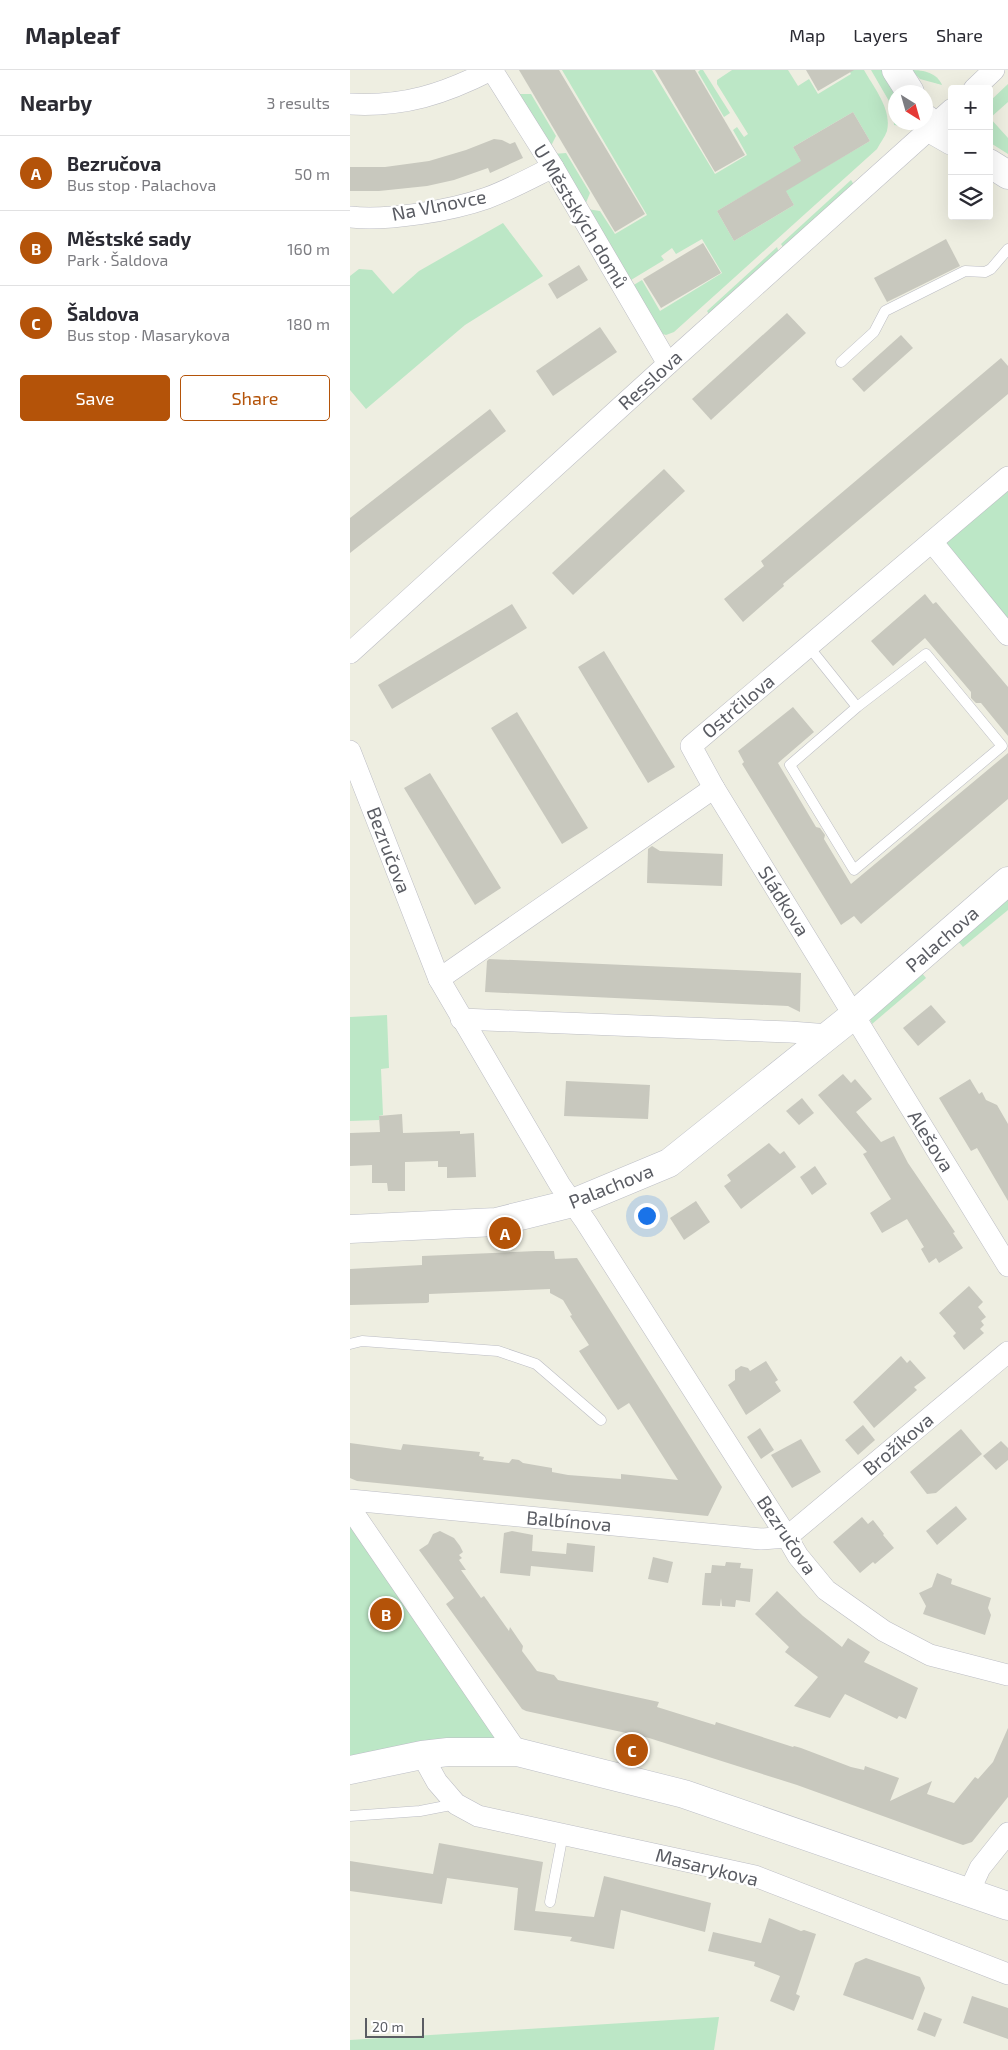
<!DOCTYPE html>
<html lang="en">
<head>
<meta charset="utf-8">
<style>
  body { margin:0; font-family:"Exo 2",sans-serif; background:#f2f2f3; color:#2b2b33 }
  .controls { position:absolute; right:15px; top:15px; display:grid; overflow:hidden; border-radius:5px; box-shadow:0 5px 20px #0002 }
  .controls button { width:45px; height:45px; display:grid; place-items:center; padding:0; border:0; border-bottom:1px solid #e1e1e2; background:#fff; color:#2b2b33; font:25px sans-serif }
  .compass { position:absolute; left:538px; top:15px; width:45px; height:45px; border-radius:50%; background:#fff; box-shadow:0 5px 20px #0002; rotate:143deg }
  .scale { position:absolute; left:15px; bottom:12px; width:59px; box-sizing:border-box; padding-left:5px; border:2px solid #5a5c63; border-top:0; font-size:14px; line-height:18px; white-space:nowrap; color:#5a5c63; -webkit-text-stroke:4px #fff; paint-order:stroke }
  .you { position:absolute; left:296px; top:1145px; width:18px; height:18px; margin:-12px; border:4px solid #fff; border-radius:50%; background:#1a73e8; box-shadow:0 0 0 8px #1a73e833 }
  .badge { display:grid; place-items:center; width:32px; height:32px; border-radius:50%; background:#b45309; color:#fff; font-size:16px; font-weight:700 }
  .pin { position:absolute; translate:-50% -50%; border:2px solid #fff; box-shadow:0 1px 5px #0006 }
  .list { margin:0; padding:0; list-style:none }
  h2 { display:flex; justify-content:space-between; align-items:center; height:65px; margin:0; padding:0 20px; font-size:21px }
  h2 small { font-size:16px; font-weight:400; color:#7c7c81 }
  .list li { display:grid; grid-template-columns:32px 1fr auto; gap:15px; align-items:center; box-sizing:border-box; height:75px; padding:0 20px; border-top:1px solid #e1e1e2 }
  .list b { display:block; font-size:19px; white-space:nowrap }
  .list p { margin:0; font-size:16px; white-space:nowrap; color:#7c7c81 }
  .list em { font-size:16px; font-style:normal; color:#7c7c81 }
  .actions { display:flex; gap:10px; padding:15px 20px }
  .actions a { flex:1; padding:11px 0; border:1px solid #b45309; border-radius:5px; text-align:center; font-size:18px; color:#b45309 }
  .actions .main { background:#b45309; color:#fff }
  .icon { flex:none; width:28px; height:28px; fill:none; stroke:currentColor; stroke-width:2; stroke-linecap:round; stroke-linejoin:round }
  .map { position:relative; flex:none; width:658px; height:1980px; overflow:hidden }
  header { display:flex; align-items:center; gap:30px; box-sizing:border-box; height:70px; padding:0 25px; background:#fff; border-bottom:1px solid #e1e1e2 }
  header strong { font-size:24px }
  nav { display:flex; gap:28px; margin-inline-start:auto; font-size:18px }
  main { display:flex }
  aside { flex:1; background:#fff }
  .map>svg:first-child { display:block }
</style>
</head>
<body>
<header>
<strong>Mapleaf</strong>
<nav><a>Map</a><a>Layers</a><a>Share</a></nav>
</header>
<main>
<aside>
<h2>Nearby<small>3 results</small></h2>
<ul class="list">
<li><span class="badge">A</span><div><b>Bezručova</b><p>Bus stop · Palachova</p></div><em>50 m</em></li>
<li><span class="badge">B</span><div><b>Městské sady</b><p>Park · Šaldova</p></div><em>160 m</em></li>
<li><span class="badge">C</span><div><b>Šaldova</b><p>Bus stop · Masarykova</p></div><em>180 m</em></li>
</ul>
<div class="actions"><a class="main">Save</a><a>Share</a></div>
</aside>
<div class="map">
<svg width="658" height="1980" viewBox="0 0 658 1980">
  <rect width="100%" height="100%" fill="#eeeee1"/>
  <!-- green -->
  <g fill="#bce7c6" fill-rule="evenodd">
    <path d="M212 0H302L365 104 397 85 383 60 387 57 394 67 398 64 367 14V10L382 0H438L448 16 459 9 468 24 501 4 499 0H514C524 18 542 39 537 61 535 67 530 73 527 79L324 262 316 265 310 263 282 216 292 210 310 241 372 203 352 169 326 184 322 178 311 186 314 190 281 210 237 139 250 141 265 164 297 145ZM503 42 520 71 460 106 443 77ZM427 106 444 135 384 171 367 141Z"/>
    <path d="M350 0H353L380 43 374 47 348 2Z"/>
    <path d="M521 0H532L545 23 546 52 551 53V56L544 55 543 38Z"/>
    <path d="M561 0C574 0 587 3 592 15L570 9Z"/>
    <path d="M658 14V32L640 48 658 68V84L639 72V32Z"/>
    <path d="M168 24H181L206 66 200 78Z"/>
    <path d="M216 83 240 123 235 135 203 84Z"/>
    <path d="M501 110 504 115 434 179 431 174Z"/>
    <path d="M153 153 193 206 115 255 16 339 0 320V206L9 199 22 200 43 224 69 201Z"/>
    <path d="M427 177 429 183 360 246 357 241Z"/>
    <path d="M658 415V552L601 484 596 471Z"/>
    <path d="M658 828V840L613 877 607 870Z"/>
    <path d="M571 902 576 908 522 954 520 949Z"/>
    <path d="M37 945 39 998 31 999 33 1045 29 1046V1050L0 1051V947Z"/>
    <path d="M0 1438 167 1682 0 1700Z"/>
    <path d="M369 1947 364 1980H0V1970Z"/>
  </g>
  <!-- building -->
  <g fill="#c8c8be">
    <path d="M169 0H209L295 144 265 162Z"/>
    <path d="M305 0H345L395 85 365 102Z"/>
    <path d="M456 0H504L468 21Z"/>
    <path d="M503 42 520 71 436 121 444 135 384 171 367 141 451 91 443 77Z"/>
    <path d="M144 69 152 70 160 74 165 72 173 88 140 103 138 98 104 110 77 116 29 121H0V97H35L79 91 116 80Z"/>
    <path d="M596 169 610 196 537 232 524 208Z"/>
    <path d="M353 173 371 203 311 238 293 209Z"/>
    <path d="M229 195 238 210 207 229 198 214Z"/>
    <path d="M437 243 456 263 361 350 342 329Z"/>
    <path d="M250 257 267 282 203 326 186 301Z"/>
    <path d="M551 265 563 278 514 322 502 309Z"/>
    <path d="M651 288 658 296V324L433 514 434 516 393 552 374 529 414 496 411 491Z"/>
    <path d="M140 339 156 361 0 483V448Z"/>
    <path d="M314 399 335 421 223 525 202 503Z"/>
    <path d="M575 524 583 534 586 532 658 617V666L631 633H626L621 628V622L575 568 543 596 521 571Z"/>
    <path d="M162 534 177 558 42 639 28 615Z"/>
    <path d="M254 581 325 697 298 713 228 597Z"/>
    <path d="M443 637 464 662 428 693 466 757 470 758 475 765 474 769 501 814 658 683V729L511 854 504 846 491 855 392 694 394 692 388 681Z"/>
    <path d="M167 642 238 758 212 774 141 658Z"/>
    <path d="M80 703 151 818 125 835 54 718Z"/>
    <path d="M302 776 310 781 373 784 372 816 297 813 298 779Z"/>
    <path d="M139 889 451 903 450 942 438 936 135 922 137 891Z"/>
    <path d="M581 935 596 952 568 976 553 958Z"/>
    <path d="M493 1004 501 1013 505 1009 522 1029 506 1042 531 1072 544 1066 558 1093 605 1162 603 1163 613 1178 589 1193 586 1188 579 1193 571 1179 574 1177 557 1149 532 1163 520 1143 541 1129 513 1084 517 1082 468 1025Z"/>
    <path d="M620 1009 629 1024 632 1022 636 1030 647 1035 658 1054V1131L627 1078 621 1081 589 1028Z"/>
    <path d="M216 1011 300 1015 298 1049 214 1046Z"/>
    <path d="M452 1028 464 1043 449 1055 436 1041Z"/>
    <path d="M52 1044 53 1063 110 1061V1064L124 1063 126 1107 97 1108V1097H88V1091L55 1092V1121H38L37 1113H22V1095L0 1096V1063L30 1062 29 1046Z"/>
    <path d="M419 1073 430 1084 434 1081 446 1097 391 1139 374 1116 381 1111 377 1105Z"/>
    <path d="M465 1096 477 1114 462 1125 450 1107Z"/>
    <path d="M346 1131 360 1152 334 1170 320 1148Z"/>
    <path d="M186 1181H204L205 1189 227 1188 372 1417 358 1446 7 1411 0 1408V1373L51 1380 53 1374 130 1382 129 1386 134 1387 133 1390 159 1393 162 1389 169 1390 173 1393 202 1398V1402L218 1405 271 1409V1404L328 1410 279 1333 268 1340 229 1281 239 1275 220 1246 222 1245 213 1230 200 1223V1219L79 1224V1232L77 1233 0 1235V1199L72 1195V1186Z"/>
    <path d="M619 1216 633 1232 628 1237 636 1247 631 1251 634 1255 630 1259 634 1263 614 1280 603 1266 606 1263 589 1243Z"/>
    <path d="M551 1286 557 1293 560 1290 576 1308 564 1317 567 1320 524 1358 503 1332Z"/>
    <path d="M416 1291 428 1310 425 1312 431 1321 396 1345 378 1315 385 1310V1300L391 1296 398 1298 400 1301Z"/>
    <path d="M513 1355 525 1370 508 1385 495 1370Z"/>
    <path d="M410 1358 424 1380 411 1389 397 1367Z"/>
    <path d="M611 1359 632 1384 586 1423 577 1424 560 1402Z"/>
    <path d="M451 1369 471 1402 442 1418 421 1385Z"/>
    <path d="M651 1371 658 1378V1390L646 1400 633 1386Z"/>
    <path d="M606 1436 617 1449 587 1475 576 1461Z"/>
    <path d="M512 1447 518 1454 523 1450 534 1464 533 1465 544 1478 525 1494 523 1492 510 1503 483 1472Z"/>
    <path d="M90 1461 104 1468 110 1476 113 1482 109 1485 112 1488 109 1490 116 1500H111L131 1528 134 1526 159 1561 160 1557 173 1576 172 1581 187 1601 204 1605 208 1610 309 1632 307 1637 352 1651 365 1655 366 1652 443 1677 444 1676 451 1678 501 1697 514 1700 515 1696 549 1708 540 1731 582 1711 577 1724 604 1733 625 1707 628 1709 643 1692 658 1658V1727L622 1772 613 1775 447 1715 299 1668 176 1641 172 1639 96 1534 104 1528 69 1480 78 1474 83 1464Z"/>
    <path d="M162 1461 183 1465 182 1481 216 1484 217 1473 245 1476 243 1502 181 1496 180 1506 150 1503 154 1463Z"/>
    <path d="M303 1487 323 1492 318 1513 298 1509Z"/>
    <path d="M376 1492 391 1493 390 1498 403 1499 400 1532 386 1530 385 1537 372 1536 371 1528 370 1536 352 1535 355 1503H361L362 1495 375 1496Z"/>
    <path d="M587 1503 602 1509 601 1514 641 1528 638 1538 641 1545 635 1565 573 1544 576 1536 569 1523 582 1517Z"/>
    <path d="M427 1521 453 1546 492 1577 498 1568 520 1582 514 1592 568 1618 556 1649 549 1646 547 1649 495 1624 480 1648 444 1636 468 1607 435 1582 439 1577 405 1544Z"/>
    <path d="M89 1773 193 1792 185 1841 244 1847 254 1806 361 1833 355 1862 271 1840 264 1879 220 1871 222 1867 164 1860 168 1818 97 1808 92 1834 0 1821V1791L83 1804Z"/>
    <path d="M419 1848 451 1861 454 1860 466 1864 446 1924 450 1926 444 1941 420 1931 430 1906 404 1896 405 1892 358 1881 363 1862 411 1873Z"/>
    <path d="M516 1888 570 1907 575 1918 563 1950 493 1925 505 1893Z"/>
    <path d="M622 1926 658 1938V1969L613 1953Z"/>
    <path d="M574 1942 592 1949 585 1967 567 1960Z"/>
  </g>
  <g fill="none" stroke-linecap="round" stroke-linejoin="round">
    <!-- lane casing -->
    <g stroke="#bcbdc4" stroke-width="11">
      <g id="lane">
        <path d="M491 292 524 262 535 241 615 201 635 202 641 199 658 179"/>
        <path d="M459 577 507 637 440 695 504 800 652 676 576 584 507 637"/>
        <path d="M0 1274 12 1271 148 1281 186 1294 251 1350"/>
        <path d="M0 1746 70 1741 106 1734"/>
        <path d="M200 1832 213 1764"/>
      </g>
    </g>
    <!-- street casing -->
    <g stroke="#bcbdc4" stroke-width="22">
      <g id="street">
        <path d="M142 0 203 97 318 294"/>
        <path d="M624 19 644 0"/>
        <path d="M0 34C54 37 94 24 141 0"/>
        <path d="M0 147C38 151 100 141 137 128 159 120 181 108 203 97"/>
        <path d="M658 407 341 676 364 718 658 1196"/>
        <path d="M582 472 658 565"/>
        <path d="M0 583 318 294 602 39"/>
        <path d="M0 681 89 909 210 1115 236 1152 437 1467 448 1486 476 1520 534 1561 580 1585 658 1605"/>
        <path d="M89 909 364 718"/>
        <path d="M111 949 440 962 479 965"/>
        <path d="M0 1430 411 1469 437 1467"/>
        <path d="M0 1438 167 1682"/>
        <path d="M437 1467 658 1282"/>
        <path d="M72 1685 87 1712 106 1734 128 1746 405 1806 658 1904"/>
        <path d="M619 1822 630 1798 658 1763"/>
      </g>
    </g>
    <!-- secondary casing -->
    <g stroke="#bcbec6" stroke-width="29">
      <g id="secondary">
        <path d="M546 0 560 22"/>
        <path d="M576 49 581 59 602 71"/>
        <path d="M639 93 658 105"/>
        <path d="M0 1159 146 1152 223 1133 319 1093 504 945 658 811"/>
        <path d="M0 1700 72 1685 98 1682H167L334 1724 658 1836"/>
      </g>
    </g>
    <!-- lane -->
    <use href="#lane" stroke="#fff" stroke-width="10"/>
    <!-- street -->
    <use href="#street" stroke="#fff" stroke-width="21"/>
    <!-- secondary -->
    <use href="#secondary" stroke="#fff" stroke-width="28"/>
  </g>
  <g text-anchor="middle" stroke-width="4.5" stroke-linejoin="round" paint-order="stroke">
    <!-- street labels -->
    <g font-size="19" fill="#5a5c63" stroke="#fff">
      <text transform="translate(89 135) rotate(-11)" y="7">Na Vlnovce</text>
      <text transform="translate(231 146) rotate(59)" y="7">U Městských domů</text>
      <text transform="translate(300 310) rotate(-42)" y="7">Resslova</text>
      <text transform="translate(388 636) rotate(-40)" y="7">Ostrčilova</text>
      <text transform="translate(39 780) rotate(69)" y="7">Bezručova</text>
      <text transform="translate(434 831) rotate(58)" y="7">Sládkova</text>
      <text transform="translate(592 869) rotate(-41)" y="7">Palachova</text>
      <text transform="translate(581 1071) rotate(58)" y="7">Alešova</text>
      <text transform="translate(261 1116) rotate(-22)" y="7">Palachova</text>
      <text transform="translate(548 1374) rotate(-40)" y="7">Brožíkova</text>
      <text transform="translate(219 1451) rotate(5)" y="7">Balbínova</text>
      <text transform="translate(437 1465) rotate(56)" y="7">Bezručova</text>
      <text transform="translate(357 1797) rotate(14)" y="7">Masarykova</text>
    </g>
  </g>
</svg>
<div class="controls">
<button>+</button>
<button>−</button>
<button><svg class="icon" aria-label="layers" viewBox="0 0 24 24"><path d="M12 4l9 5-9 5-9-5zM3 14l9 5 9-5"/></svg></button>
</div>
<svg class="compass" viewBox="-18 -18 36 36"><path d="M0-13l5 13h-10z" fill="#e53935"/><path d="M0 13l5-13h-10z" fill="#7c7c81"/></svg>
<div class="scale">20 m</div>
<div class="you"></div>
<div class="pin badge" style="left:155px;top:1163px">A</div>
<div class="pin badge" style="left:36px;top:1544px">B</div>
<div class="pin badge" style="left:282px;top:1680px">C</div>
</div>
</main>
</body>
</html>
